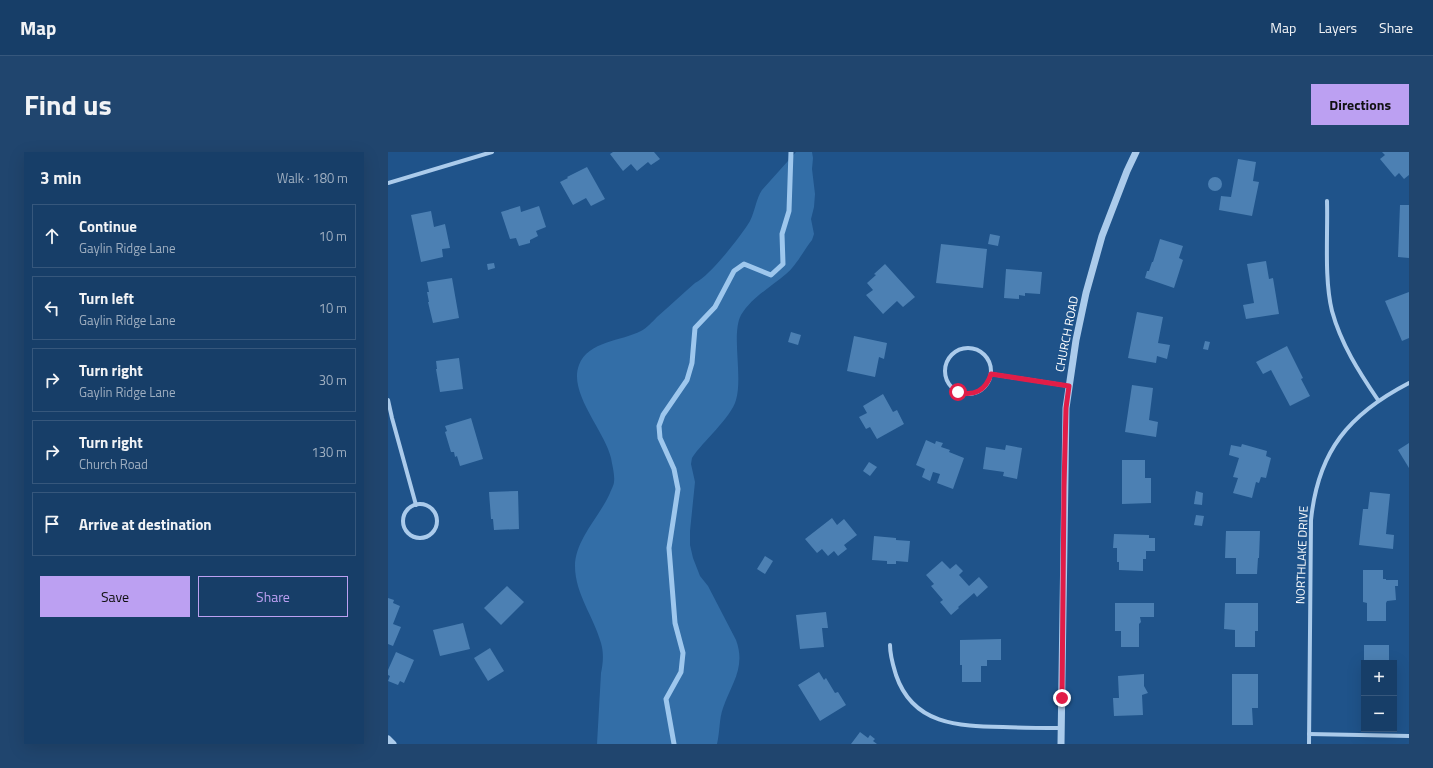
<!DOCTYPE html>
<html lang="en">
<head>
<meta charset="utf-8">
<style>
  body { margin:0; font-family:"Titillium Web",sans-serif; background:#20456e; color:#f1f3f6 }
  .controls { position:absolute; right:12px; bottom:12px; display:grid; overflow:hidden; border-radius:0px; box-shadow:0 4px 16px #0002 }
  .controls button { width:36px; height:36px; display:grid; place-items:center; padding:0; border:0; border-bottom:1px solid #36577c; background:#173e68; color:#f1f3f6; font:20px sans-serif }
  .stop { position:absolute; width:12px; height:12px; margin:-9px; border:3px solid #e11d48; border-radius:50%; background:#fff }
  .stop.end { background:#e11d48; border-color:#fff; box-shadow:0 1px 4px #0008 }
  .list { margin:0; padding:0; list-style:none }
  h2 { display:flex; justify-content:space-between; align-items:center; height:52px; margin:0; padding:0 16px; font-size:17px }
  h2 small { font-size:13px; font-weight:400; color:#9eaec0 }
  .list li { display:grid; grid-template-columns:26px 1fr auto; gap:12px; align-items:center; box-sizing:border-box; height:64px; margin:0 8px 8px; padding:0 8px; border:1px solid #36577c; border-radius:0px }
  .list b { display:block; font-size:15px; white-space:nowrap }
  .list p { margin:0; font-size:13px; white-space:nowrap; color:#9eaec0 }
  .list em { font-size:13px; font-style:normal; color:#9eaec0 }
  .actions { display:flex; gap:8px; padding:12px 16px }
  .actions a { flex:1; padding:9px 0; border:1px solid #bca0f2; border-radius:0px; text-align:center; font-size:14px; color:#bca0f2 }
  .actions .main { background:#bca0f2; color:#111 }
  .icon { flex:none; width:22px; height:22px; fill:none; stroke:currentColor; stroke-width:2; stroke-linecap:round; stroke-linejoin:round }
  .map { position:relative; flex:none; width:1021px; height:592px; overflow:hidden; border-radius:0px }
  header { display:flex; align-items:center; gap:24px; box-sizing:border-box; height:56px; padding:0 20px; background:#173e68; border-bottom:1px solid #36577c }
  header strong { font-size:19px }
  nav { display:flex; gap:22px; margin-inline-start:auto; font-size:14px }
  .intro { display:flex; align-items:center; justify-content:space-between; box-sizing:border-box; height:96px; padding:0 24px }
  h1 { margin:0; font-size:28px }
  .button { padding:10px 18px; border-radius:0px; background:#bca0f2; color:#111; font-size:14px; font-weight:700 }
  main { display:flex; gap:24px; padding:0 24px }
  aside { flex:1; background:#173e68; border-radius:0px; box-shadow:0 4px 16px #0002 }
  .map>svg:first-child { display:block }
</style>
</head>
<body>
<header>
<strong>Map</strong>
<nav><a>Map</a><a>Layers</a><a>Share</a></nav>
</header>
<div class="intro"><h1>Find us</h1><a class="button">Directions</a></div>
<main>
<aside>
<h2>3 min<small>Walk · 180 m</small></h2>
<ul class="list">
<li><svg class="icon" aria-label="ahead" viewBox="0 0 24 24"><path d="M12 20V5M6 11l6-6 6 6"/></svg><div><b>Continue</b><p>Gaylin Ridge Lane</p></div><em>10 m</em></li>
<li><svg class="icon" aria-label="left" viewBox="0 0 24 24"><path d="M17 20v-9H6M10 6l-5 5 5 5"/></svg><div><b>Turn left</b><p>Gaylin Ridge Lane</p></div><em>10 m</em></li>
<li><svg class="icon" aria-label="right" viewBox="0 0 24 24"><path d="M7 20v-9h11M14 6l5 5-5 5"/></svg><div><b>Turn right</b><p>Gaylin Ridge Lane</p></div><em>30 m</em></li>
<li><svg class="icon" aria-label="right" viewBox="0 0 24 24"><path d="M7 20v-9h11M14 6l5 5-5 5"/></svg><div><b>Turn right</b><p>Church Road</p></div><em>130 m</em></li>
<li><svg class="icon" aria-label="arrive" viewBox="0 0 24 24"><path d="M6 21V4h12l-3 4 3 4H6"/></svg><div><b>Arrive at destination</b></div></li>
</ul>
<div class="actions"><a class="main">Save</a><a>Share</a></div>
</aside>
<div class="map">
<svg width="1021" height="592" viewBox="0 0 1021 592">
  <rect width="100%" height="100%" fill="#1f538a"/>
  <!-- green -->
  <path fill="#336ea7" d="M408 0H424L425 6 424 17 427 42 426 55 423 67 426 82 424 88C416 98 408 114 398 122 383 135 364 145 353 163 343 182 355 224 348 248 343 266 315 289 304 306L303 312 307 330 302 379V393L305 406 312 424 320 434 348 488C358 515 344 531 335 556 331 567 332 580 329 592H209L213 521C215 512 216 501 213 491 206 465 187 442 187 414 187 388 212 364 222 341 223 338 226 333 226 330 227 323 224 312 223 306 217 279 180 241 191 213 200 189 234 189 253 179 259 176 264 170 269 165 282 154 294 142 307 131 322 124 353 84 362 69 367 59 368 47 374 38Z"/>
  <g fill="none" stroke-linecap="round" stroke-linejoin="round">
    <!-- stream -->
    <path stroke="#9ec7ed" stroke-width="5" d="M286 592 278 547 293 520 295 501 287 471 281 396 290 337 286 317 272 286 271 274 275 263 299 228 304 211 307 176 327 155 346 119 356 112 383 123 395 112 394 82 401 59 403 0"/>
  </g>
  <!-- building -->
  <g fill="#4c80b3">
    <path d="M225 0H266L272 7 263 13 260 10 249 19 243 12 235 19 222 2Z"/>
    <path d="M994 0H1021V23L1016 27 1011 21 1007 25 992 7 997 3Z"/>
    <path d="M850 7 868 10 865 29 871 30 864 64 831 58 833 44 843 45Z"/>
    <path d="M199 15 217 47 203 54 198 46 185 53 172 30 180 26 179 25Z"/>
    <circle cx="827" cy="32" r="7"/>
    <path d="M1012 53H1021V106L1010 105Z"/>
    <path d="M132 54 133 60 151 54 158 75 148 79 150 84 142 88V91L131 94 128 86 122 87 113 60Z"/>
    <path d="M43 59 46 75 57 72 62 96 54 97 55 105 33 110 23 63Z"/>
    <path d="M602 82 612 84 610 94 600 92Z"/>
    <path d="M772 87 795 94 791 106 795 108 786 136 757 126 759 119H761L764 110H765Z"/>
    <path d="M553 92 599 97 595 136 548 131Z"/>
    <path d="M878 109 881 127 885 126 891 162 858 167 855 153 866 151 859 112Z"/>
    <path d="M106 111 107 116 100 118 99 112Z"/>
    <path d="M497 112 527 145 515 155 509 149 495 162 478 143 485 138 479 131 488 123 486 122Z"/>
    <path d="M618 117 654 120 652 142 637 141V144L631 143V147L616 146Z"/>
    <path d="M64 126 71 166 45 171 40 150H41L39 140H41L39 130Z"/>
    <path d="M1021 140V186L1014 189 997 149Z"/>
    <path d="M749 160 775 165 770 191 782 193 779 207 769 204 768 211 740 206Z"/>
    <path d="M403 180 413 183 410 193 400 190Z"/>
    <path d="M466 184 499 191 496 207 491 205 487 225 459 219Z"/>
    <path d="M817 189 822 190 820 198 815 197Z"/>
    <path d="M899 194 915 226 913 227 922 244 902 254 883 218 875 222 868 210Z"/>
    <path d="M71 206 75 237 52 240 48 217H49L48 209Z"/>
    <path d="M744 233 765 236 761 268 770 270 768 285 737 280Z"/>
    <path d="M495 242 505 260 509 258 516 272 489 287 482 275 478 277 471 265 479 261 475 254Z"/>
    <path d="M83 266 95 307 72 314 69 304 67 305 66 300H63L57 280 59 279 57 274Z"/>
    <path d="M538 288 547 292 548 289 555 291 553 295 562 298 561 300 576 306 565 337 549 331 552 322 545 320 542 329 534 325 537 317 528 313Z"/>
    <path d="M1021 291V316L1010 298Z"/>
    <path d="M854 292 879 299 878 304 883 306 878 326 873 325 871 331 868 330 864 346 845 341 850 326 845 325 851 306 841 303 843 293 853 295Z"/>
    <path d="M618 293 634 296 629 327 615 324 616 320 595 317 598 295 617 298Z"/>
    <path d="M734 308H757V326H763V351L734 352Z"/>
    <path d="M481 310 489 315 482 324 475 319Z"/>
    <path d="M130 339 131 377 106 378 105 367H103L101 340Z"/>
    <path d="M808 339 815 341 814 353 806 352Z"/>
    <path d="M982 340 1002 342 998 382 1006 383 1005 397 971 393 975 357H980Z"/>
    <path d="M808 363 816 364 814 374 806 373Z"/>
    <path d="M444 366 449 373 456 367 469 383 456 393 459 397 450 404 446 399 440 404 434 397 429 401 417 387Z"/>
    <path d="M838 379H872L871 406H870L869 422H848V406H837Z"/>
    <path d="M726 382 761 383V386H767V399H758V407H755V419L731 418V410H729V396H725Z"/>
    <path d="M486 384 508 386V388L522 389 520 410 508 409V412H499V409L484 408Z"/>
    <path d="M377 404 385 409 377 422 369 417Z"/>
    <path d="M554 409 562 417 568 412 575 419 571 423 581 434 591 425 600 435 589 445 586 441 570 455 571 456 563 463 552 450 555 448 543 434 546 432 538 423Z"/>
    <path d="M975 418H995V427H998V428H1010V434H1007L1008 448 999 449 998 451V469H979V451L975 450Z"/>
    <path d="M119 434 136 450 113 473 96 456Z"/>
    <path d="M0 446 6 448 5 451 12 454 5 472 13 475 5 494 0 492Z"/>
    <path d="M727 451H766V465H752L753 470 751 472V495H733V479H727Z"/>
    <path d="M837 451H870V479H867V495H847V478L836 477Z"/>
    <path d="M438 460 440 476H434L436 495 412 497 408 463Z"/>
    <path d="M75 471 82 497 52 504 45 478Z"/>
    <path d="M613 487V508H599V514H593V530H574V513H572V488Z"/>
    <rect x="976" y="493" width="25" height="18"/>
    <path d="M102 496 116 519 100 529 86 506Z"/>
    <path d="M8 500 26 508 16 531 12 529 10 533 0 529 2 524 0 523V518Z"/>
    <path d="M431 520 436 528 438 526 447 541 450 540 458 553 432 569 410 533Z"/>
    <path d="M756 522V534L760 541 754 543 755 563 726 564 725 546H731L730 524Z"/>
    <path d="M844 522H870V556H864L865 573H844Z"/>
    <path d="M472 580 480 586 482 583 487 587 485 589 489 592H463Z"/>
  </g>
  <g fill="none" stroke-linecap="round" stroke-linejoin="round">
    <!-- minor -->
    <g stroke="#abcbeb" stroke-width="4">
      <path d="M0 31 104 0"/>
      <path d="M939 49C940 82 936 127 944 159 953 192 971 220 990 248"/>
      <circle cx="580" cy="219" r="23"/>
      <path d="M603 222 681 234"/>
      <path d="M0 248 4 266 28 353"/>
      <circle cx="32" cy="369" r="17"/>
      <path d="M502 493C502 504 505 513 508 523 525 573 570 574 615 575 634 576 654 576 673 576"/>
      <path d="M921 582 1021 584"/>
      <path d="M921 592 923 368C930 299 961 262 1021 231"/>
    </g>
    <!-- tertiary -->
    <g stroke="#abcbeb" stroke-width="7">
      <path d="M0 587 5 592"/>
      <path d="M673 592 678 256 688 188 698 141 714 84 739 19 748 0"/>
    </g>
  </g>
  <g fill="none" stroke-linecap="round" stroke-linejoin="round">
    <!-- route -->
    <path stroke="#e11d48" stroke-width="5" d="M570 240C586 245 598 238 603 222L681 234 678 256 676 335 674 546"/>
  </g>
  <g text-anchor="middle" stroke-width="3" stroke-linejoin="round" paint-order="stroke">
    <!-- street labels -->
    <g font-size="12" fill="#fff" stroke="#1f538a">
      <text transform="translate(679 182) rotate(-79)" y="4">CHURCH ROAD</text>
      <text transform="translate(914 403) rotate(-88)" y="4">NORTHLAKE DRIVE</text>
    </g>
  </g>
</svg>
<div class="controls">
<button>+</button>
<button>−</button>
</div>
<div class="stop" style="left:570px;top:240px"></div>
<div class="stop end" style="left:674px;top:546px"></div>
</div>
</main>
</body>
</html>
